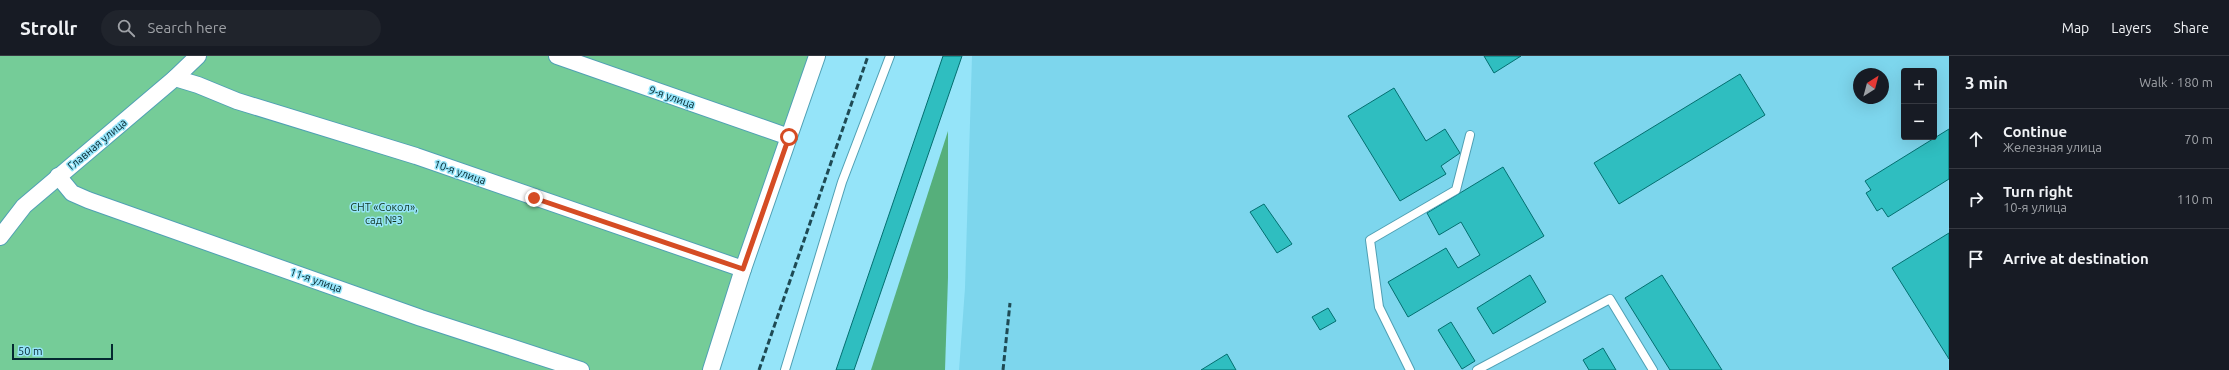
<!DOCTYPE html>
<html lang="en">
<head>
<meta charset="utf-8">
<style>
  body { margin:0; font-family:Ubuntu,sans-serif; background:#20242c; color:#f1f3f6 }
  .controls { position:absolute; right:12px; top:12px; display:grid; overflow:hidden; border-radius:4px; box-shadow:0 4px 16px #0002 }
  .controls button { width:36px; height:36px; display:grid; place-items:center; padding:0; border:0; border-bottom:1px solid #363941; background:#171b24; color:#f1f3f6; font:20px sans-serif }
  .compass { position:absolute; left:1853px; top:12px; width:36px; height:36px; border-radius:50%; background:#171b24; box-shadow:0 4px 16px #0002; rotate:36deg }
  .scale { position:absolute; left:12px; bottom:10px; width:101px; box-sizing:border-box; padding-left:4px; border:2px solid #052931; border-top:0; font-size:11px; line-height:14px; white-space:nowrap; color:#052931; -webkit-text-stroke:3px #95e4f9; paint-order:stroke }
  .stop { position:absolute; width:12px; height:12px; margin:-9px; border:3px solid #d54c24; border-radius:50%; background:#fff }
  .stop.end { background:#d54c24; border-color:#fff; box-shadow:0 1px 4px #0008 }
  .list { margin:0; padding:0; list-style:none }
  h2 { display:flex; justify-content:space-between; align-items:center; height:52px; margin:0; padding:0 16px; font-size:17px }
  h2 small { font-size:13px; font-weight:400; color:#9ea1a6 }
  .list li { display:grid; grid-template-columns:26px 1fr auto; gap:12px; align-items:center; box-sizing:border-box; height:60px; padding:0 16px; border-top:1px solid #363941 }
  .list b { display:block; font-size:15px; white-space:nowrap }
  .list p { margin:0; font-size:13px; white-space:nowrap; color:#9ea1a6 }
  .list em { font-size:13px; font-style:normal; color:#9ea1a6 }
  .icon { flex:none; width:22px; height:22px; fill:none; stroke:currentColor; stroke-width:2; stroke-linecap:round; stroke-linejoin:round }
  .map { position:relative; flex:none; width:1949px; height:314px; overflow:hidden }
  header { display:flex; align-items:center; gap:24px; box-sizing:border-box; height:56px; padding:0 20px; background:#171b24; border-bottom:1px solid #363941 }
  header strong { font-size:19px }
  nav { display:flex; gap:22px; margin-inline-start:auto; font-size:14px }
  .search { width:280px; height:36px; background:#20242c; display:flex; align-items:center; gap:10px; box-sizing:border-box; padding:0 14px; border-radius:22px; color:#9ea1a6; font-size:15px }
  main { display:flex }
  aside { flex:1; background:#171b24 }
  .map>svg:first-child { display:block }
</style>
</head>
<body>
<header>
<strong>Strollr</strong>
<div class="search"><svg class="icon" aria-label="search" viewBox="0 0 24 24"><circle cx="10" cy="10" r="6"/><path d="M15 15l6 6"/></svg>Search here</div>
<nav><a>Map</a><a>Layers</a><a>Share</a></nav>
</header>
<main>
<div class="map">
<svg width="1949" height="314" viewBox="0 0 1949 314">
  <rect width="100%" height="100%" fill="#95e4f9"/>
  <!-- built -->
  <path fill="#7dd6ed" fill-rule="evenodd" d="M972 0H1949V314H959L965 232ZM1904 15H1934V81H1904ZM1859 18H1883V42H1859Z"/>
  <!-- green -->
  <path fill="#75cc98" d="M0 0H822L712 314H0Z"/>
  <!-- forest -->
  <path fill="#56af7b" d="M948 75V222L945 314H871Z"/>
  <!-- building -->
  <g fill="#2fbec0" stroke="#036f70">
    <path d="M943 0H962L854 314H836Z"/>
    <path d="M1484 0H1521L1494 17Z"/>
    <path d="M1740 18 1765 59 1619 148 1594 107Z"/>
    <path d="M1394 32 1426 85 1445 73 1460 97 1441 110 1446 118 1400 145 1348 60Z"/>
    <path d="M1949 73V123L1888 161 1882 152 1877 155 1866 137 1871 134 1865 125Z"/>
    <path d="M1503 111 1544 180 1408 261 1388 226 1446 192 1458 212 1480 199 1461 166 1439 179 1427 157Z"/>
    <path d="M1264 148 1292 188 1277 197 1250 156Z"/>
    <path d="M1949 177V303L1892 212Z"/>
    <path d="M1530 219 1546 246 1493 278 1477 252Z"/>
    <path d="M1662 219 1722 314H1670L1625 242Z"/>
    <path d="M1328 252 1336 265 1320 274 1312 261Z"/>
    <path d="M1451 266 1475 305 1462 313 1438 274Z"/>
    <path d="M1603 292 1616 314H1589L1583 304Z"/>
    <path d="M1227 298 1236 314H1201Z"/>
  </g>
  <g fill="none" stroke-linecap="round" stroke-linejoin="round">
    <!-- service casing -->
    <g stroke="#50a0b4" stroke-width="10">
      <g id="service">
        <path d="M785 314 842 126 890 0"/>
        <path d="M1410 314 1379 251 1370 184 1456 134 1470 79"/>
        <path d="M1477 314 1610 243 1653 314"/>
      </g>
    </g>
    <!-- minor casing -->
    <g stroke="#50a0b4" stroke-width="18">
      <g id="minor">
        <path d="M557 0 789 81"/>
        <path d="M175 22 198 29 237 45 416 100 743 213"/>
        <path d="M58 120 72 137 88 144 421 262 581 314"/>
        <path d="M0 181 24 150 175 22 198 0"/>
        <path d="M711 314 743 213 817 0"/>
      </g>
    </g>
    <!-- service -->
    <use href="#service" stroke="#fff" stroke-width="8"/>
    <!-- minor -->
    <use href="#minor" stroke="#fff" stroke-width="16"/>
    <!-- rail -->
    <g stroke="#1e4a54" stroke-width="3" stroke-dasharray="6 3" stroke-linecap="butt">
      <path d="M759 314 868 0"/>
      <path d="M1003 314 1010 247"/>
    </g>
  </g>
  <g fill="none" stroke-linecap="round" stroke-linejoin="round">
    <!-- route -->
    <path stroke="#d54c24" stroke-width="5" d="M534 142 743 213 789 81"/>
  </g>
  <g text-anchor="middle" stroke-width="3" stroke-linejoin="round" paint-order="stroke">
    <!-- street labels -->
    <g font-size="11" fill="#052931" stroke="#95e4f9">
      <text transform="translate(672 41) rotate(19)" y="4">9-я улица</text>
      <text transform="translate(97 88) rotate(-40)" y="4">Главная улица</text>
      <text transform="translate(460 116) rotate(19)" y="4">10-я улица</text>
      <text transform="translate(316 224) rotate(19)" y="4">11-я улица</text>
    </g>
    <!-- park labels -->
    <g font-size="11" fill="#103621" stroke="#95e4f9">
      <text x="384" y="155">СНТ «Сокол»,<tspan x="384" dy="13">сад №3</tspan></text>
    </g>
  </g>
</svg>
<div class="controls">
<button>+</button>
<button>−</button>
</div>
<svg class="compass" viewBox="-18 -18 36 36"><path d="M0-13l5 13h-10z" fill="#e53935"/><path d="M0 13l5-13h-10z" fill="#9ea1a6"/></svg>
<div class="scale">50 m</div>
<div class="stop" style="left:789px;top:81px"></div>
<div class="stop end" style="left:534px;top:142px"></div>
</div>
<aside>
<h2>3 min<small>Walk · 180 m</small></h2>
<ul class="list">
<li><svg class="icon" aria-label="ahead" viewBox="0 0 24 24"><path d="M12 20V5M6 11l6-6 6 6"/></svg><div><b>Continue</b><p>Железная улица</p></div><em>70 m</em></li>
<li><svg class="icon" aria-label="right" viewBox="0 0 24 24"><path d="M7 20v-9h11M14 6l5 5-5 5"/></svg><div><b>Turn right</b><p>10-я улица</p></div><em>110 m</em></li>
<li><svg class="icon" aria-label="arrive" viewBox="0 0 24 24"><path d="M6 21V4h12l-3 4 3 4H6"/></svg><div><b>Arrive at destination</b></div></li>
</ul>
</aside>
</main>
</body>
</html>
